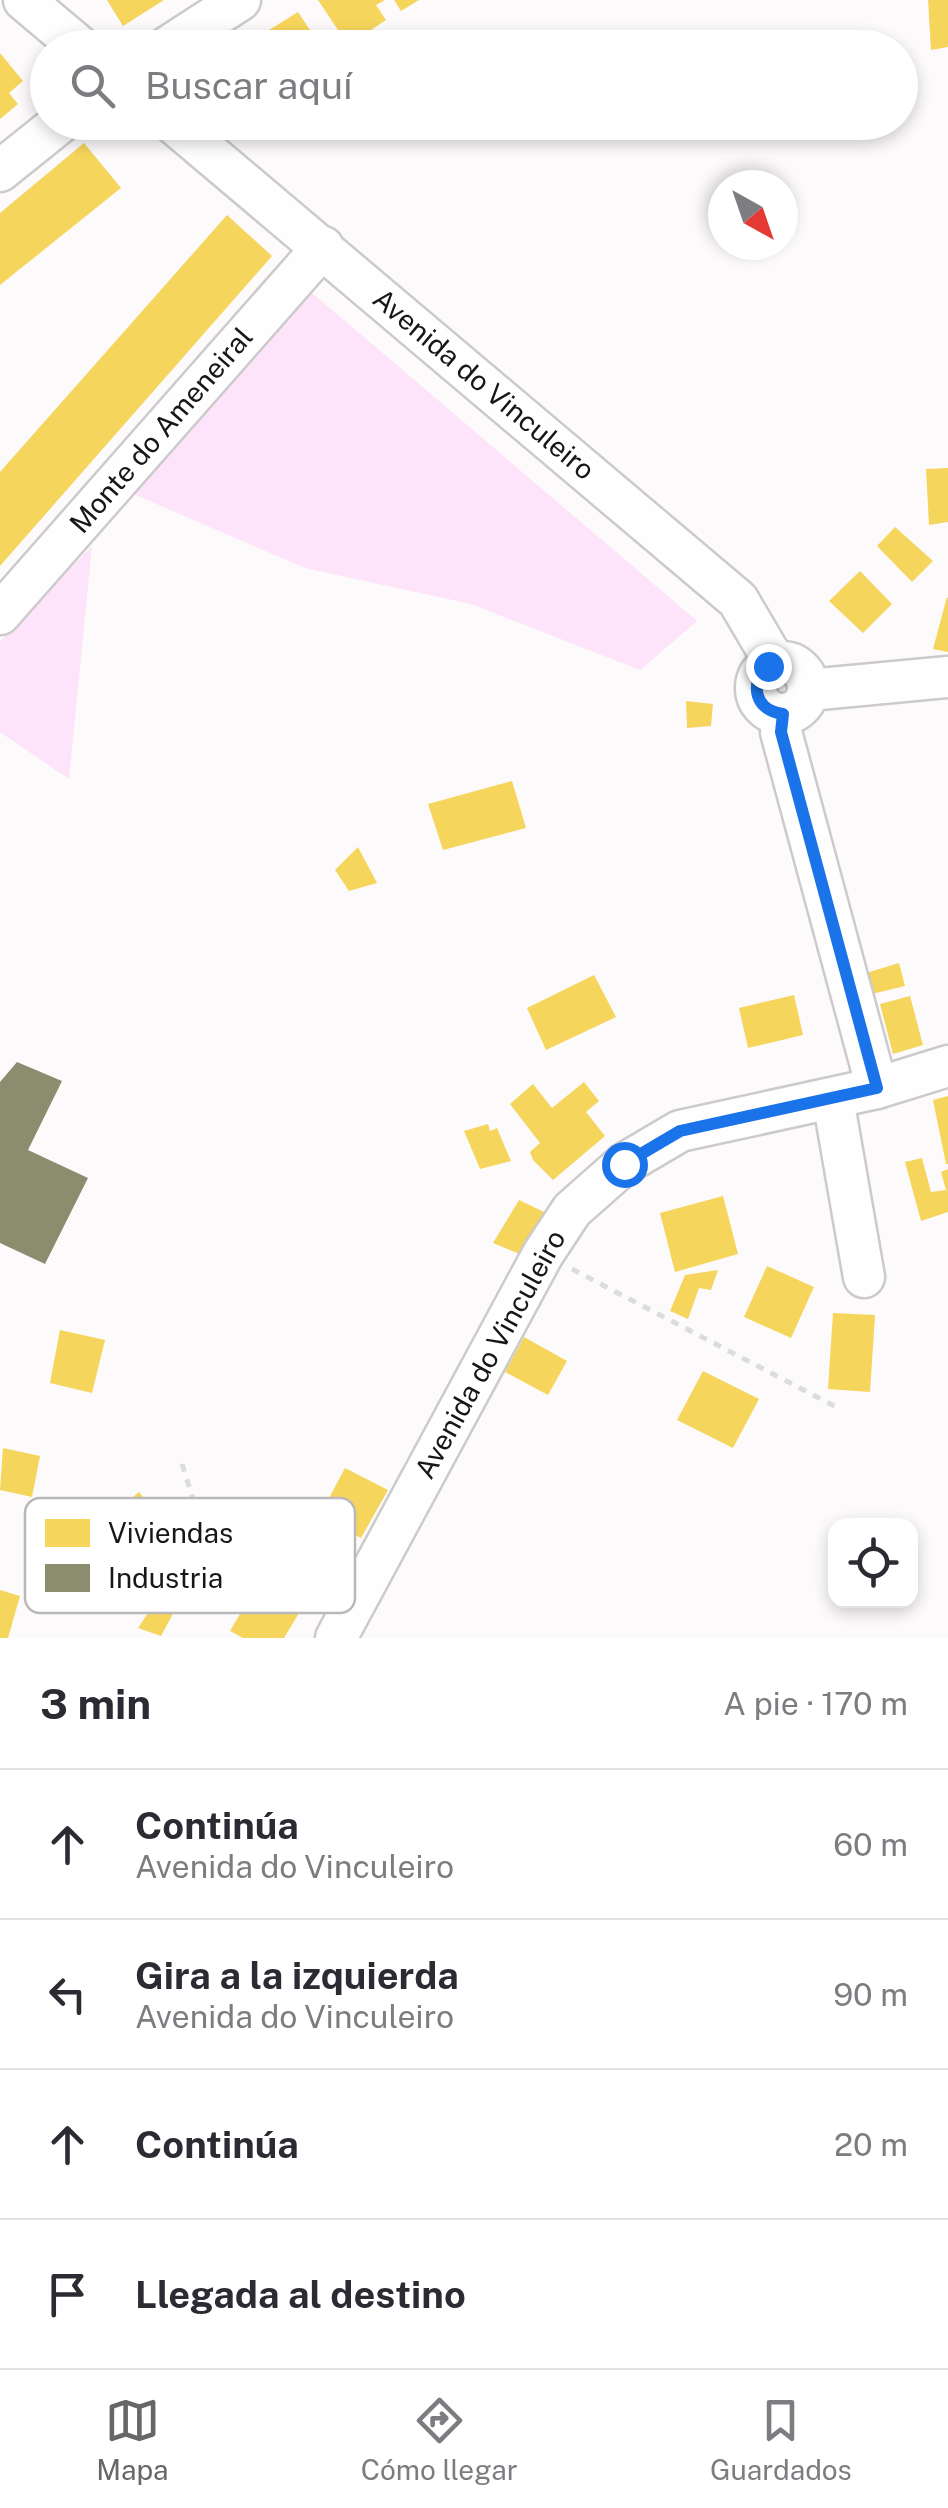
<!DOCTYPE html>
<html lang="es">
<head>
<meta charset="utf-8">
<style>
  body { margin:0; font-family:"Public Sans",sans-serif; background:#f7f7f7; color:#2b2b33 }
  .controls { position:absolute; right:30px; bottom:30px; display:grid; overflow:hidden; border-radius:20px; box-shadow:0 5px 15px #0003 }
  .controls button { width:90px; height:90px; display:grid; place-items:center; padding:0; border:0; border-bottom:2px solid #e1e1e2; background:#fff; color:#2b2b33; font:50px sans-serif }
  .compass { position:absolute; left:708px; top:170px; width:90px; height:90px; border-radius:50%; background:#fff; box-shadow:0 5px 15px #0003; rotate:140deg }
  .stop { position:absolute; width:30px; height:30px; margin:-22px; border:8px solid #1a73e8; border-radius:50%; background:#fff }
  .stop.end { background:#1a73e8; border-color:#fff; box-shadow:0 2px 10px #0008 }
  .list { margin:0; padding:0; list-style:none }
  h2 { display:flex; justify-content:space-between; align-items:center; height:130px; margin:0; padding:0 40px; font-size:42px }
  h2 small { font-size:32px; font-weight:400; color:#7c7c81 }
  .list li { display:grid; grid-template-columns:65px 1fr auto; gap:30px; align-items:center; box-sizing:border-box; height:150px; padding:0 40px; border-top:2px solid #e1e1e2 }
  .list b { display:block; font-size:38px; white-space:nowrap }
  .list p { margin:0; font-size:32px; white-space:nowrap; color:#7c7c81 }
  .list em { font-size:32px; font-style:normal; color:#7c7c81 }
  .icon { flex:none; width:55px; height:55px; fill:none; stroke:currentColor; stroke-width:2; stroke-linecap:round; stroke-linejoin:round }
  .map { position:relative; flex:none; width:948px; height:1638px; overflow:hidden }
  .search { position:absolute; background:#fff; box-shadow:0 5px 15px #0003; left:30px; right:30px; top:30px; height:110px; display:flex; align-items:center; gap:25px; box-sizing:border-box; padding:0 35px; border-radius:55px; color:#7c7c81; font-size:38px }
  .sheet { height:730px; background:#fff }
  nav { display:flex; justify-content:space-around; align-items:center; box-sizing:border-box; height:140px; border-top:2px solid #e1e1e2; background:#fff; font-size:28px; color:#7c7c81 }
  nav a { display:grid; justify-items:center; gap:5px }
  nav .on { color:#686667 }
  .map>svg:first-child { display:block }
</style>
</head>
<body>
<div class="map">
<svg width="948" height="1638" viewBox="0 0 948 1638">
  <rect width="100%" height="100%" fill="#fcfafb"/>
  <!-- green -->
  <g fill="#fde4fa">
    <path d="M304 286 697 621 640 670 471 604 305 568 124 490Z"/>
    <path d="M92 546 69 779 0 732V641Z"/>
  </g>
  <!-- homes -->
  <g fill="#f6d55c">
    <path d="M107 0H164L123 26Z"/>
    <path d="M318 0H385L376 5 386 20 362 36 358 30 344 39Z"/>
    <path d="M394 0H419L401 11Z"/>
    <path d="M928 0H948V47L931 50Z"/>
    <path d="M298 12 322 48H249L264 37 261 35Z"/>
    <path d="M0 53 23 81 9 93 18 104 0 119Z"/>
    <path d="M84 143 121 188 0 285V213Z"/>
    <path d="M227 215 272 256 0 566V472Z"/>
    <path d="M948 468V522L929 525 926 469Z"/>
    <path d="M895 527 933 561 912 582 877 546Z"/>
    <path d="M860 571 892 604 863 633 829 601Z"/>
    <path d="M947 597 948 598V652L933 649Z"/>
    <path d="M686 701 713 704 711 726 687 728Z"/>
    <path d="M512 781 526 828 443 850 428 804Z"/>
    <path d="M358 847 377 883 349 891 335 870Z"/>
    <path d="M899 963 905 986 872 994 866 973Z"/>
    <path d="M594 975 616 1017 546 1050 527 1008Z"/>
    <path d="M794 995 803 1035 748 1048 739 1008Z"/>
    <path d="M910 996 923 1045 893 1054 880 1004Z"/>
    <path d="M584 1082 599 1101 586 1112 605 1136 553 1180 533 1160 530 1152 540 1143 510 1104 533 1084 552 1108Z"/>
    <path d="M948 1096V1164H946L933 1100Z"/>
    <path d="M488 1124 490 1131 497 1128 511 1161 480 1169 464 1131Z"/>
    <path d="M922 1158 931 1192 946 1190 941 1172 948 1169V1212L921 1221 905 1162Z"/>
    <path d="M723 1196 738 1254 675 1272 660 1213Z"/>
    <path d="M519 1200 544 1212 522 1255 493 1243Z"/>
    <path d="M767 1266 814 1287 791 1338 744 1317Z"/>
    <path d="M718 1270 711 1290 699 1288 688 1319 670 1311 685 1275Z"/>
    <path d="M833 1313 875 1315 870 1392 828 1389Z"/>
    <path d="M60 1330 105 1340 92 1393 50 1383Z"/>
    <path d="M524 1337 567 1361 548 1395 505 1372Z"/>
    <path d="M703 1371 759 1399 733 1448 677 1420Z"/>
    <path d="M3 1448 40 1456 32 1497 0 1490Z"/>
    <path d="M345 1468 388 1490 361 1538 319 1517Z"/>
    <path d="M139 1492 181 1544 156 1567 143 1552 136 1558 111 1528 121 1520 115 1512Z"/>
    <path d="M267 1568 311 1593 284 1638H243L230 1631Z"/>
    <path d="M174 1574 189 1584 161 1636 138 1628Z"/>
    <path d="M0 1590 20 1596 8 1638H0Z"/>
  </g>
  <!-- industry -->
  <path fill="#8c8c6e" d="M17 1062 62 1081 28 1150 88 1178 45 1264 0 1243V1082Z"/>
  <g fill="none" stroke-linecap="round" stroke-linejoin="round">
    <!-- minor casing -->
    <g stroke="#cccacb" stroke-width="45">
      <g id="minor">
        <path d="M24 0 81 48"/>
        <path d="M166 48 240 0"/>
        <path d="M172 122 738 600 775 663"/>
        <path d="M0 171 61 122"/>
        <path d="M0 614 323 247"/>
        <circle cx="782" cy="688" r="26"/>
        <path d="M809 690 948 677"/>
        <path d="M783 714 781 732 877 1088"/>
        <path d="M833 1099 864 1277"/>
        <path d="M336 1638 543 1254 572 1210 624 1164 680 1131 877 1088 948 1066"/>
      </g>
    </g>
    <!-- path -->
    <g stroke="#dddcdd" stroke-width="5" stroke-dasharray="8 8" stroke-linecap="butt">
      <path d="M572 1269 840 1409"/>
      <path d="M182 1464 198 1515 214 1530 346 1549"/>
    </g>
    <!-- minor -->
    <use href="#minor" stroke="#fffefe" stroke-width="40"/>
  </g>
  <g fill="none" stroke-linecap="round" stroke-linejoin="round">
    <!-- route -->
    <path stroke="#1a73e8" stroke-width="12" d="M624 1164 680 1131 877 1088 781 732 783 714C756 711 748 684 768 666"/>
  </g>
  <g text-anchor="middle" stroke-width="10" stroke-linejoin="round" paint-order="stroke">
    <!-- street labels -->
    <g font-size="28" fill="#181718" stroke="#fff">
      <text transform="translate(484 384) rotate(40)" y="10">Avenida do Vinculeiro</text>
      <text transform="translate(161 430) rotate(-49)" y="10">Monte do Ameneiral</text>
      <text transform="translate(490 1354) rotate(-61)" y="10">Avenida do Vinculeiro</text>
    </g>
  </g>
  <!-- legend -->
  <rect x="25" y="1498" width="330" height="115" rx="15" fill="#fff" stroke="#bab9ba" stroke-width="2.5"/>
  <rect x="45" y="1519" width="45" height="28" fill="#f6d55c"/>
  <rect x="45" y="1564" width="45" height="28" fill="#8c8c6e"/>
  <g font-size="28" fill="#181718">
    <text x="108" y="1543">Viviendas</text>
    <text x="108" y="1588">Industria</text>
  </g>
</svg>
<div class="controls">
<button><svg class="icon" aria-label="locate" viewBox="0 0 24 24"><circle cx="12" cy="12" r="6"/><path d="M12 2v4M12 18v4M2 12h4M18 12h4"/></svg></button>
</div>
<svg class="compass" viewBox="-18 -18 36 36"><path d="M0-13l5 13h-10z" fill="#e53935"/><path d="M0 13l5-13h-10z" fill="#7c7c81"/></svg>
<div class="stop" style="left:624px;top:1164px"></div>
<div class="stop end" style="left:768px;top:666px"></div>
<div class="search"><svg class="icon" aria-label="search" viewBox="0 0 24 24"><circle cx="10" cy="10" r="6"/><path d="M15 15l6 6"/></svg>Buscar aquí</div>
</div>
<section class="sheet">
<h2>3 min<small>A pie · 170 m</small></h2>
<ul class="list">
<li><svg class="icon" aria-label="ahead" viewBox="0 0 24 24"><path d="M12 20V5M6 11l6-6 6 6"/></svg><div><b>Continúa</b><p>Avenida do Vinculeiro</p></div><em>60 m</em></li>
<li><svg class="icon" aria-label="left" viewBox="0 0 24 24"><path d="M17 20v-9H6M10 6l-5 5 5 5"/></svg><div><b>Gira a la izquierda</b><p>Avenida do Vinculeiro</p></div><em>90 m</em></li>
<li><svg class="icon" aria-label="ahead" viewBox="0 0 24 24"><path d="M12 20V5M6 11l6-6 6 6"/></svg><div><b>Continúa</b></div><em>20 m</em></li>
<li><svg class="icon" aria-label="arrive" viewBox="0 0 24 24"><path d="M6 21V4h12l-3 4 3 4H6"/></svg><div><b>Llegada al destino</b></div></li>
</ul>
</section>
<nav>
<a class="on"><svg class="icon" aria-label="map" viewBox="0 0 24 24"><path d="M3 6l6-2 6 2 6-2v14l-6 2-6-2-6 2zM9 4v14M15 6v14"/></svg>Mapa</a>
<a><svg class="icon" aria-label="directions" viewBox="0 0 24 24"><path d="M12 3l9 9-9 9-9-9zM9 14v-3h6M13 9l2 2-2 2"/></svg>Cómo llegar</a>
<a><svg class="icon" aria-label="saved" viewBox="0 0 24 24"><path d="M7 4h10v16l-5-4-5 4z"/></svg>Guardados</a>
</nav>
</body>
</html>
